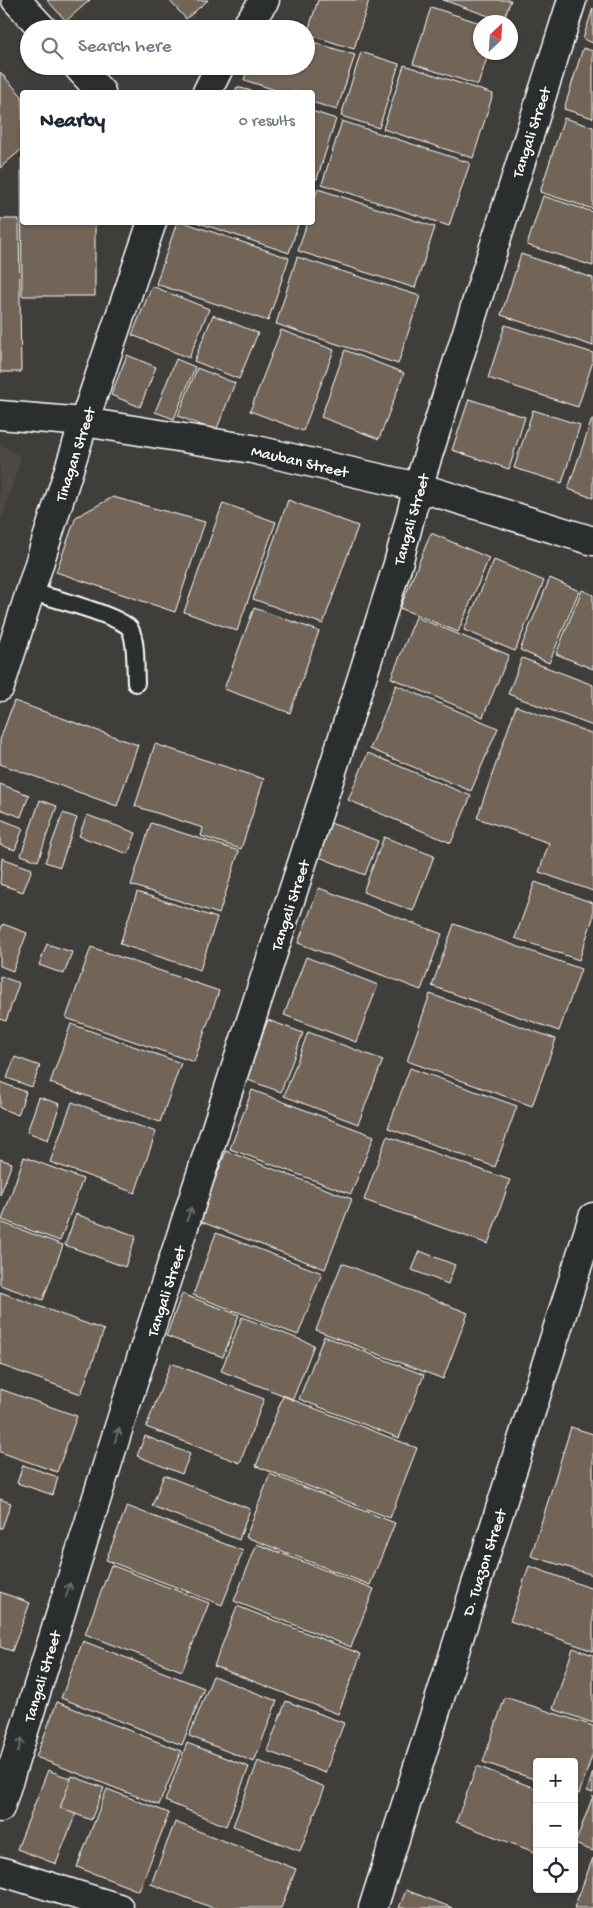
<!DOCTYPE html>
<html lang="en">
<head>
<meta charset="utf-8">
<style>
  body { margin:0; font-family:"Gochi Hand",sans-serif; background:#f2f2f3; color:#1f2937 }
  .controls { position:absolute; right:15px; bottom:15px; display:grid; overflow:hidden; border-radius:5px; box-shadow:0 1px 4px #0004 }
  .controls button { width:45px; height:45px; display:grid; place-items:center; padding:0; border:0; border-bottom:1px solid #e0e1e3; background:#fff; color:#1f2937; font:25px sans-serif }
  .compass { position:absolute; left:473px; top:15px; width:45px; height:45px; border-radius:50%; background:#fff; box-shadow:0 1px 4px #0004; rotate:25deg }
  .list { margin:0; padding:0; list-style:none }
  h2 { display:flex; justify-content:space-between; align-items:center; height:65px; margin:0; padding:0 20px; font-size:21px }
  h2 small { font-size:16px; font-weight:400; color:#747a83 }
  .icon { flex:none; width:28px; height:28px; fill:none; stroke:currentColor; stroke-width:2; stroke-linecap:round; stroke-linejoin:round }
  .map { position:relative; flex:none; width:593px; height:1908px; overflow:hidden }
  .search { position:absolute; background:#fff; box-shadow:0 1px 4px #0004; left:20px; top:20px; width:295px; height:55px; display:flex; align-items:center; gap:12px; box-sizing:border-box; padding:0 18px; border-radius:28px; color:#747a83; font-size:19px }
  .panel { position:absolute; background:#fff; box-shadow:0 1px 4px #0004; left:20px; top:90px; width:295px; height:135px; border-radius:5px }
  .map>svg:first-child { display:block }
</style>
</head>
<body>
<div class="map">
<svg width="593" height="1908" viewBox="0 0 593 1908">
  <rect width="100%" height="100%" fill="#403e3b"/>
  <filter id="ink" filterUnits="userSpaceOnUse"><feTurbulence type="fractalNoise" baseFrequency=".02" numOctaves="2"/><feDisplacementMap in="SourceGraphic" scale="10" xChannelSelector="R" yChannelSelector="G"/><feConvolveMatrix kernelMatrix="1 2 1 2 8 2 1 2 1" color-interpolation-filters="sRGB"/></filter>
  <g filter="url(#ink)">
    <!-- built -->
    <path fill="#4f4a44" d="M0 443 21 458 0 523Z"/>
    <!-- building -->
    <g fill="#726558" stroke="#fff">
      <path d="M47 0H90L66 21Z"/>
      <path d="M169 0H208L186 19Z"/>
      <path d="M318 0H369L354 49 307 34Z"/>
      <path d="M443 0H511L503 21Z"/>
      <path d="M431 7 480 23V52H489L478 85 413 64Z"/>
      <path d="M593 8V43L583 39Z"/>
      <path d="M306 40 355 55 337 110 312 102V92H282L244 80 248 66H306Z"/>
      <path d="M583 48 593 51V118L564 109Z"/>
      <path d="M361 52 399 64 379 128 341 116Z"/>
      <path d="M404 65 493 94 473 158 383 129Z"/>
      <path d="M0 72 22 96V149L0 168Z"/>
      <path d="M237 87 255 92H235Z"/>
      <path d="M312 111 336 119 317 179 312 178Z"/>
      <path d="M564 118 593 127V209L540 192Z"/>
      <path d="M342 121 470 163 449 226 322 184Z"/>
      <path d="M21 158H22V222H95V296H22Z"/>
      <path d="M318 189 435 227 415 288 298 251 307 222H312V206Z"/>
      <path d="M543 196 593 212V266L527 245Z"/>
      <path d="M0 219H19L21 372H0Z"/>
      <path d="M177 222H183L289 258 268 321 156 284Z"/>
      <path d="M196 222H299L289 253Z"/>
      <path d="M521 254 593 278V346L501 315Z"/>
      <path d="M297 257 420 296 398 364 276 324Z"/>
      <path d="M152 286 209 309 189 358 132 335Z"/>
      <path d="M213 315 258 333 239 379 194 361Z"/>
      <path d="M505 325 593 353V361L578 407 488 378Z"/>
      <path d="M281 330 334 350 303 431 250 411Z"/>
      <path d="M345 350 404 373 379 439 321 417Z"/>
      <path d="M127 355 156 367 140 407 111 395Z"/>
      <path d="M176 359 195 367 174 419 155 412Z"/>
      <path d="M197 368 235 383 216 431 178 416Z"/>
      <path d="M469 399 525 417 509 469 452 450Z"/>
      <path d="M533 410 580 425 562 483 514 468Z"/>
      <path d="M592 419H593V498L568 489Z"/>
      <path d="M113 497 205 522 175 612 56 572 76 517Z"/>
      <path d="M288 500 358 526 323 624 253 599Z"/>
      <path d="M223 503 276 522 237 631 184 612Z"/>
      <path d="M431 533 489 558 458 632 400 608Z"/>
      <path d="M494 560 544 581 515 651 464 630Z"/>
      <path d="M550 578 579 591 549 663 520 650Z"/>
      <path d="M582 590 593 595V669L556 654Z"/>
      <path d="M254 608 319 631 290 713 224 689Z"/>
      <path d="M416 617 509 655 483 717 391 678Z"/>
      <path d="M522 658 593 685V726L508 694Z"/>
      <path d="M396 685 498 728 471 791 370 749Z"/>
      <path d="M14 701 138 745 117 806 0 764V740Z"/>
      <path d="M516 706 593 734V891L539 872 549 843 477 818Z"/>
      <path d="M155 744 264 779 241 849 201 836 203 828 135 806Z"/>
      <path d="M368 753 471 796 451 843 348 800Z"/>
      <path d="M0 784 29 795 21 817 0 809Z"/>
      <path d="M40 800 57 806 38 861 21 855Z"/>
      <path d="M63 813 77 818 60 867 45 862Z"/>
      <path d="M87 815 136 833 128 854 79 836Z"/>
      <path d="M0 819 23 828 15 850 0 845Z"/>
      <path d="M328 822 378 841 365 875 314 855Z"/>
      <path d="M151 823 239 851 219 914 131 885Z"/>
      <path d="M384 837 434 856 413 911 363 892Z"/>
      <path d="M2 858 32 869 23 892 0 884Z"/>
      <path d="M535 882 593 903V918L579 960 515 938Z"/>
      <path d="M319 888 442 934 421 990 298 943Z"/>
      <path d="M137 892 217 918 200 970 120 944Z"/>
      <path d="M3 924 27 933 13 971 0 966V931Z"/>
      <path d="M454 924 581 969 559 1031 432 986Z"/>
      <path d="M47 944 72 952 64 974 39 965Z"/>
      <path d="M91 947 219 991 194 1062 66 1018Z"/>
      <path d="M306 957 378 985 356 1042 284 1015Z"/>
      <path d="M0 976 19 983 6 1021 0 1019Z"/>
      <path d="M430 994 556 1039 532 1106 407 1061Z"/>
      <path d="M268 1020 303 1033 281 1092 245 1079Z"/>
      <path d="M71 1024 181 1063 160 1122 50 1083Z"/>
      <path d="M308 1032 383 1060 358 1124 284 1096Z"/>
      <path d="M15 1057 40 1066 32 1087 7 1078Z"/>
      <path d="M410 1068 517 1106 495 1167 388 1128Z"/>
      <path d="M0 1082 26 1092 18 1115 0 1108Z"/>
      <path d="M252 1090 374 1136 351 1194 230 1149Z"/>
      <path d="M39 1097 60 1104 48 1140 27 1132Z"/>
      <path d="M72 1102 156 1132 135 1193 50 1162Z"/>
      <path d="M387 1136 510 1180 488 1244 364 1200Z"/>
      <path d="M226 1151 352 1199 325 1269 199 1221Z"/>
      <path d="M24 1157 83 1179 60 1241 2 1220Z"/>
      <path d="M0 1159 12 1163 0 1195Z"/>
      <path d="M76 1214 136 1236 125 1267 65 1245Z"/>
      <path d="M0 1222 63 1245 43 1300 0 1285Z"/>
      <path d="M216 1233 322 1273 298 1335 193 1295Z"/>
      <path d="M420 1251 455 1265 448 1284 412 1270Z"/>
      <path d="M342 1263 468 1313 443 1379 316 1330Z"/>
      <path d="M0 1292 104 1330 81 1394 0 1365Z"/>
      <path d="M182 1294 239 1315 223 1357 166 1336Z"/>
      <path d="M242 1317 314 1345 293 1399 221 1371Z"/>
      <path d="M324 1336 424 1375 399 1438 299 1399Z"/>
      <path d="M171 1363 264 1399 240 1463 146 1427Z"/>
      <path d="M0 1389 77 1416 57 1472 0 1452Z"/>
      <path d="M283 1396 417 1448 390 1518 256 1466Z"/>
      <path d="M571 1427 593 1434V1575L531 1556Z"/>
      <path d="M145 1436 190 1454 182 1474 137 1456Z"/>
      <path d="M23 1465 58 1477 53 1495 17 1483Z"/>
      <path d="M270 1474 395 1523 370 1585 246 1537Z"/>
      <path d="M164 1475 250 1509 239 1540 152 1506Z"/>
      <path d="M0 1499 11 1503 2 1528H0Z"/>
      <path d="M127 1506 243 1551 222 1605 106 1560Z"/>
      <path d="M257 1544 374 1589 351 1647 234 1601Z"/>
      <path d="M111 1565 209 1603 182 1671 85 1634Z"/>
      <path d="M529 1566 593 1589V1651L510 1621Z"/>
      <path d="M0 1592 30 1603 12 1651 0 1647Z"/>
      <path d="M237 1606 361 1654 338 1714 214 1666Z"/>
      <path d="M83 1641 204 1688 182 1745 61 1698Z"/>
      <path d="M573 1648 593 1655V1723L553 1709Z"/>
      <path d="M213 1676 277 1701 254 1762 189 1736Z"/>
      <path d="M505 1697 593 1726V1753L579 1794 574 1792V1762H537V1780L483 1762Z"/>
      <path d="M286 1701 344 1723 325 1773 267 1751Z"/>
      <path d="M57 1702 181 1751 159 1805 36 1757Z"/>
      <path d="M187 1743 249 1767 226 1826 165 1801Z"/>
      <path d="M258 1761 325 1787 300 1851 233 1826Z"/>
      <path d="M477 1766 537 1789V1853L456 1822Z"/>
      <path d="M48 1770 87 1785 56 1864 17 1849Z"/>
      <path d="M593 1772V1793L587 1791Z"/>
      <path d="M72 1776 104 1788 91 1820 60 1808Z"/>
      <path d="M107 1789 169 1813 139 1891 77 1867Z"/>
      <path d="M593 1796V1851L575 1844Z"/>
      <path d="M175 1822 296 1869 281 1908H213L151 1884Z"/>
      <path d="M593 1858V1908H574Z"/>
      <path d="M406 1890 453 1908H399Z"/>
    </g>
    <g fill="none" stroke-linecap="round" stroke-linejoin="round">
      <!-- service casing -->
      <g stroke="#fff" stroke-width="20">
        <path id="service" d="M30 592C47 596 124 617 130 629 137 642 135 668 136 683"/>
      </g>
      <!-- minor casing -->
      <g stroke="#fff" stroke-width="31">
        <g id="minor">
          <path d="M16 0 43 29"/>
          <path d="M244 29 265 0"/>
          <path d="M77 66 101 92"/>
          <path d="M207 92 220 66"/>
          <path d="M0 687 84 422 152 222"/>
          <path d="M0 1808 123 1414 335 762 398 564 418 487 572 0"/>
          <path d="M0 1871 119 1908"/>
        </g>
      </g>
      <!-- tertiary casing -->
      <g stroke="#fff" stroke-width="31">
        <g id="tertiary">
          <path d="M0 415 84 422 252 449 418 487 593 541"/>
          <path d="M373 1908 593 1217"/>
        </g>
      </g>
      <!-- service -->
      <use href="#service" stroke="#2a2d2e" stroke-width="16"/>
      <!-- minor -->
      <use href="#minor" stroke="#2a2d2e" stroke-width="28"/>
      <!-- tertiary -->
      <use href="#tertiary" stroke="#2a2d2e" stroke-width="28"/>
    </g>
    <!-- one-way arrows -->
    <defs><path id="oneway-shaft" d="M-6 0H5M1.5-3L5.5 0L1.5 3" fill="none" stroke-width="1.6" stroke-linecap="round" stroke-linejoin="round" transform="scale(1.25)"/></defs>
    <g stroke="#6a6c6d">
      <use href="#oneway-shaft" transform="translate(189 1214) rotate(-72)"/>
      <use href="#oneway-shaft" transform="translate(117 1435) rotate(-73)"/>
      <use href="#oneway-shaft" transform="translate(68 1590) rotate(-73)"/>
      <use href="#oneway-shaft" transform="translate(20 1745) rotate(-73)"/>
    </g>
  </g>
  <g text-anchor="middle" stroke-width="5" stroke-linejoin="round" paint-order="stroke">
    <!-- street labels -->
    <g font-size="16" fill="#fff" stroke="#2a2d2e">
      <text transform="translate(530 132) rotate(-72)" y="6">Tangali Street</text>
      <text transform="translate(74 454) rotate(-72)" y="6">Tinagan Street</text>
      <text transform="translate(300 460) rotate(13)" y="6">Mauban Street</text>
      <text transform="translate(410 519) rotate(-74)" y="6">Tangali Street</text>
      <text transform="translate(289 905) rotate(-72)" y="6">Tangali Street</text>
      <text transform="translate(165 1291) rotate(-72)" y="6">Tangali Street</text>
      <text transform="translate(483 1562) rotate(-72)" y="6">D. Tuazon Street</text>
      <text transform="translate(41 1676) rotate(-73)" y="6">Tangali Street</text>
    </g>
  </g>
</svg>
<div class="controls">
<button>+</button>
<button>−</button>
<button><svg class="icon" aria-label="locate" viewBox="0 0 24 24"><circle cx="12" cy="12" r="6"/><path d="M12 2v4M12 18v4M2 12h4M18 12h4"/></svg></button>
</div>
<svg class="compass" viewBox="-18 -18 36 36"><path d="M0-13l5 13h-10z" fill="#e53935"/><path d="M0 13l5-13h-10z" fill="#747a83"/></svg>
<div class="search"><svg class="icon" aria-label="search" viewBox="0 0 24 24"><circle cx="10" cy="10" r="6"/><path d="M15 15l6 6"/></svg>Search here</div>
<section class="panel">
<h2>Nearby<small>0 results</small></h2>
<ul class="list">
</ul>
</section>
</div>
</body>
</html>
